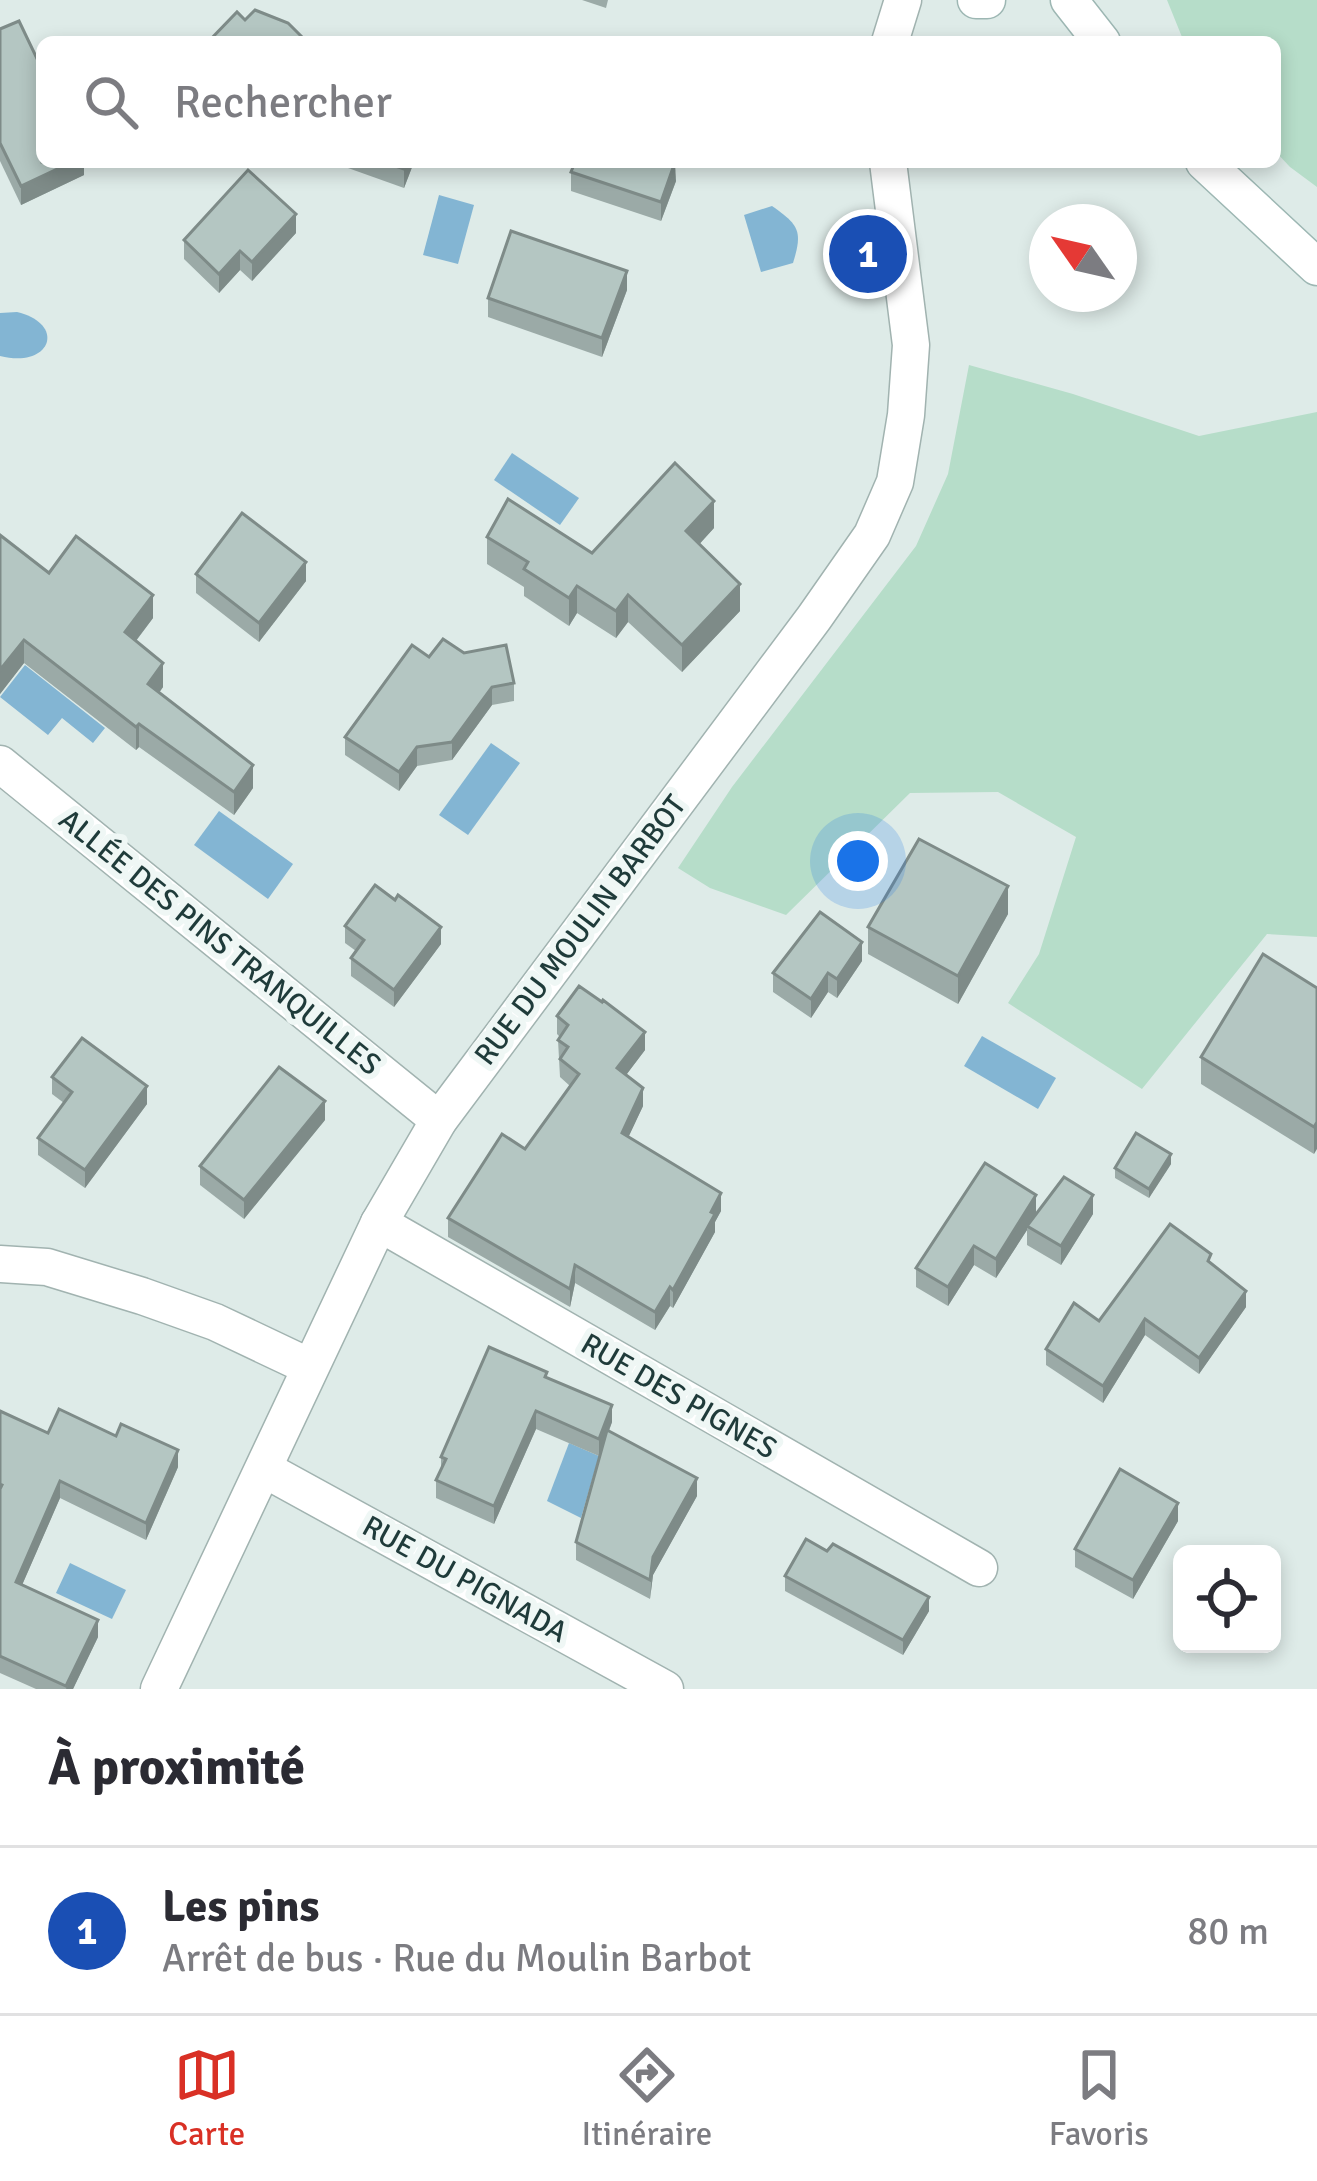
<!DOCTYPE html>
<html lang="fr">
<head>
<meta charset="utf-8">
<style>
  body { margin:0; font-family:Signika,sans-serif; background:#f7f7f7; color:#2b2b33 }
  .controls { position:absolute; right:36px; bottom:36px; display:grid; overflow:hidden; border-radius:18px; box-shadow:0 6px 18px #0003 }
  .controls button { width:108px; height:108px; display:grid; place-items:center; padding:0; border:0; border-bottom:3px solid #e1e1e2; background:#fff; color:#2b2b33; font:60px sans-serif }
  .compass { position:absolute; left:1029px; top:204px; width:108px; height:108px; border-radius:50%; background:#fff; box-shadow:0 6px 18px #0003; rotate:304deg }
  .you { position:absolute; left:858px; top:861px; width:42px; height:42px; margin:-30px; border:9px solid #fff; border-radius:50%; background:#1a73e8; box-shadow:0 0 0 18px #1a73e833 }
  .badge { display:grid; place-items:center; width:78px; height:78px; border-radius:50%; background:#d93025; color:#fff; font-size:39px; font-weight:700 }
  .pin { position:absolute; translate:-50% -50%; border:6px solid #fff; box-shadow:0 3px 12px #0006 }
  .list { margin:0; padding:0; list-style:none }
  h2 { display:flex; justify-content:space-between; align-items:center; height:156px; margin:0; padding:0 48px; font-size:51px }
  h2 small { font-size:39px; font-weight:400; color:#7c7c81 }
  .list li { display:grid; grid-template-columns:78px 1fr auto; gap:36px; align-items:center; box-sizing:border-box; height:168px; padding:0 48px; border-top:3px solid #e1e1e2 }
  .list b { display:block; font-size:45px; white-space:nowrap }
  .list p { margin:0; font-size:39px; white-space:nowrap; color:#7c7c81 }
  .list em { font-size:39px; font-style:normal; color:#7c7c81 }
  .icon { flex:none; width:66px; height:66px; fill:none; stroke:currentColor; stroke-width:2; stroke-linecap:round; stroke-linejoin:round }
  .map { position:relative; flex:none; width:1317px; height:1689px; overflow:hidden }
  .search { position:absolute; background:#fff; box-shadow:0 6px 18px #0003; left:36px; right:36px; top:36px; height:132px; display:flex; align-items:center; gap:30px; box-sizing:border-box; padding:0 42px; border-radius:18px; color:#7c7c81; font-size:45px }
  .sheet { height:324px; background:#fff }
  nav { display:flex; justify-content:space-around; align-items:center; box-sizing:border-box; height:168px; border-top:3px solid #e1e1e2; background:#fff; font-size:33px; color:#7c7c81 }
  nav a { display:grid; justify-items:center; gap:6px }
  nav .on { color:#d93025 }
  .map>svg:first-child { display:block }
</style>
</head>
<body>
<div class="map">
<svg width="1317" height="1689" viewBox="0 0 1317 1689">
  <rect width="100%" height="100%" fill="#deebe8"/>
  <!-- green -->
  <g fill="#b6ddc9">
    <path d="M1167 0H1317V187L1290 167 1275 151V42H1184Z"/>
    <path d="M969 365 1073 394 1199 436 1317 412V937L1267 934 1142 1089 1008 1003 1039 954 1076 837 998 792 910 793 786 915 710 888 678 868 732 787 916 546 948 474Z"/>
  </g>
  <!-- water -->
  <g fill="#83b5d3">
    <path d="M439 195 474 205 458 264 423 255Z"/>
    <path d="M772 206C799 225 803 231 793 263L761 272 744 215Z"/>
    <path d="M17 312C67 324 51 369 0 356V313Z"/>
    <path d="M512 453 579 498 560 525 494 480Z"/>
    <path d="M25 665 105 728 93 743 62 718 48 735 0 697Z"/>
    <path d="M491 743 520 763 468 835 439 815Z"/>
    <path d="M219 811 293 864 268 899 194 845Z"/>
    <path d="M982 1036 1056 1078 1038 1109 964 1066Z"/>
    <path d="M569 1443 599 1456 581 1518 547 1501Z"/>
    <path d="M70 1563 126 1590 112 1619 56 1593Z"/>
  </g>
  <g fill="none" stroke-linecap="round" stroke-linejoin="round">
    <!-- minor casing -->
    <g stroke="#a1b3b0" stroke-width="39">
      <g id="minor">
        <path d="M890 42 903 0"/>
        <path d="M0 764 439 1120"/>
        <path d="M379 1223 979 1568"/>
        <path d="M0 1264 47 1267 142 1296 215 1322 310 1367"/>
        <path d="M264 1469 665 1689"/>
        <path d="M159 1689 379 1223 439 1120 814 618 872 535 895 482 906 415 911 345 888 162"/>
      </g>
    </g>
    <!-- secondary casing -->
    <g stroke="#9db7b3" stroke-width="39">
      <g id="secondary">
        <path d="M976 0H987"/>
        <path d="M1069 0 1102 42"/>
        <path d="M1204 162 1317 267"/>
      </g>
    </g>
    <!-- minor -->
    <use href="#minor" stroke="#fff" stroke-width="36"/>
    <!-- secondary -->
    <use href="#secondary" stroke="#fff" stroke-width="36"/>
  </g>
  <!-- wall -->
  <g fill="#9baaa7">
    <path d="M582 0H608L606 8Z"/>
    <path d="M0 29 84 162V175L21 205 0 161Z"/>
    <path d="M348 162H414L404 188 348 168Z"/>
    <path d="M571 172 676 181 661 221 571 191Z"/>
    <path d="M296 233 252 281 240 270 219 293 184 259V240Z"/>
    <path d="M627 290 602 357 488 317V298Z"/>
    <path d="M714 528 699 544 740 611 682 672 628 622 616 638 577 613 569 626 524 596V587L487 564V537L592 553Z"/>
    <path d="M0 535 49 573 153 618 136 641 163 687 159 693 253 788 234 815 139 747 136 750 24 663 0 694Z"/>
    <path d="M196 574 306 581 259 642 196 593Z"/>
    <path d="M429 657 514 683V701L492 705 452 760 417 766 399 791 345 755V737Z"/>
    <path d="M1008 914 958 1004 868 954V927Z"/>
    <path d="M345 926 441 944 394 1007 351 976V958L356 951 345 943Z"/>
    <path d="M862 961 837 998 828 992 811 1018 773 992V973Z"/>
    <path d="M1317 988 1314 1154 1201 1084V1057Z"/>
    <path d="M557 1016 645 1050 626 1075 643 1106 628 1137 721 1211 715 1222V1232L673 1308 670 1306 655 1330 575 1283 570 1307 448 1237V1218L525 1149 570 1086 560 1077 558 1040 560 1037 557 1034Z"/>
    <path d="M52 1077 147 1104 85 1188 38 1155V1138L64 1103 52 1094Z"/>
    <path d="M325 1120 244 1219 200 1185V1166Z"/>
    <path d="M1171 1164 1149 1198 1115 1178V1168Z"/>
    <path d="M1036 1213 1093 1214 1061 1265 1027 1245V1230L996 1278 974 1265 948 1306 916 1287V1268Z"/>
    <path d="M1211 1264 1246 1307 1199 1374 1145 1335 1103 1403 1046 1365V1349Z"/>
    <path d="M547 1378 612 1422 609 1431 697 1496 653 1575 650 1599 576 1560V1542L599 1456 536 1429 494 1524 436 1498V1480L441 1471V1457Z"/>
    <path d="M0 1411 48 1433 178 1467 146 1540 60 1498 22 1585 98 1637 73 1689H36L0 1673Z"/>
    <path d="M1178 1521 1133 1599 1075 1567V1549Z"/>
    <path d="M827 1551 929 1611 903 1655 785 1591V1576Z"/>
  </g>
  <!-- shaded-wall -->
  <g fill="#7e8b88">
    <path d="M72 162H84V175L21 205V186Z"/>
    <path d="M406 162H414L404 188V169Z"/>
    <path d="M675 162 676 181 661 221V202Z"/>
    <path d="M296 214V233L252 281V262Z"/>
    <path d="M240 251V270L219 293V274Z"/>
    <path d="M627 271V290L602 357V338Z"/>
    <path d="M714 501V528L686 559V531Z"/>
    <path d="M306 562V581L259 642V623Z"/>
    <path d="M740 584V611L682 672V645Z"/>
    <path d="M577 586V613L569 626V598Z"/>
    <path d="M153 595V618L125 655V632Z"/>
    <path d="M628 595V622L616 638V611Z"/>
    <path d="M24 640V663L0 694V670Z"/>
    <path d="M163 663V687L148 708V684Z"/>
    <path d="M492 687V705L452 760V742Z"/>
    <path d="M139 724V747L136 750V727Z"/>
    <path d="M417 747V766L399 791V772Z"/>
    <path d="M253 765V788L234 815V792Z"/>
    <path d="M1008 886V914L958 1004V976Z"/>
    <path d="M441 927V944L394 1007V990Z"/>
    <path d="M862 942V961L837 998V979Z"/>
    <path d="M828 973V992L811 1018V999Z"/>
    <path d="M645 1032V1050L617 1087V1068Z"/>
    <path d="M147 1086V1104L85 1188V1170Z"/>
    <path d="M643 1088V1106L622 1151V1133Z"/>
    <path d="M325 1101V1120L244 1219V1200Z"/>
    <path d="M1317 1122V1149L1314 1154V1127Z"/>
    <path d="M1171 1154V1164L1149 1198V1189Z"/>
    <path d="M721 1193V1211L715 1222V1232L673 1308V1290Z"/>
    <path d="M1036 1195V1214L1027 1226V1230L996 1278V1259Z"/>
    <path d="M1093 1195V1214L1061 1265V1246Z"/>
    <path d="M974 1246V1265L948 1306V1287Z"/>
    <path d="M575 1265V1283L570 1307V1289Z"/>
    <path d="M670 1287V1306L655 1330V1312Z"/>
    <path d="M1246 1291V1307L1199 1374V1358Z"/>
    <path d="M1145 1319V1335L1103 1403V1386Z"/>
    <path d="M612 1405V1422L599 1456V1439Z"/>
    <path d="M536 1411V1429L494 1524V1506Z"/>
    <path d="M178 1450V1467L146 1540V1523Z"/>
    <path d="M697 1478V1496L653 1575 650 1599 653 1557Z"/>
    <path d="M60 1481V1498L16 1599V1582Z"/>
    <path d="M1178 1503V1521L1133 1599V1580Z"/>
    <path d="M929 1597V1611L903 1655V1640Z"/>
    <path d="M98 1620V1637L73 1689H66Z"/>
  </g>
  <!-- building -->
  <g fill="#b4c6c2" stroke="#7e8b88" stroke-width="3">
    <path d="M255 10 288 23 307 42H208L237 12 245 20Z"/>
    <path d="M19 21 42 69V162H72L21 186 0 143V29Z"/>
    <path d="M384 162H406L404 169Z"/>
    <path d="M575 162H675L661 202 571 172Z"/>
    <path d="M248 170 296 214 252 262 240 251 219 274 184 240Z"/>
    <path d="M511 231 627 271 602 338 488 298Z"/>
    <path d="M675 463 714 501 686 531 740 584 682 645 628 595 616 611 577 586 569 598 524 569 528 562 487 537 508 499 592 553Z"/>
    <path d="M242 513 306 562 259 623 196 574Z"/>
    <path d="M0 535 49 573 76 536 153 595 125 632 163 663 148 684 253 765 234 792 139 724 136 727 24 640 0 670Z"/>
    <path d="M443 639 464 653 506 645 514 683 492 687 452 742 417 747 399 772 345 737 412 645 429 657Z"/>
    <path d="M919 839 1008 886 958 976 868 927Z"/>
    <path d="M375 885 395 900 398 895 441 927 394 990 351 958 364 940 345 926Z"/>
    <path d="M820 912 862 942 837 979 828 973 811 999 773 973Z"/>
    <path d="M1263 954 1317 988V1122L1314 1127 1201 1057Z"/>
    <path d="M579 986 602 1002 603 1000 645 1032 617 1068 643 1088 622 1133 721 1193 711 1212 715 1214 673 1290 670 1287 655 1312 575 1265 570 1289 448 1218 502 1134 525 1149 579 1074 560 1059 568 1047 558 1040 568 1025 557 1016Z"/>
    <path d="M82 1038 147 1086 85 1170 38 1138 72 1092 52 1077Z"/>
    <path d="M279 1067 325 1101 244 1200 200 1166Z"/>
    <path d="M1136 1133 1171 1154 1149 1189 1115 1168Z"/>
    <path d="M985 1163 1036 1195 996 1259 974 1246 948 1287 916 1268Z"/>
    <path d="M1064 1177 1093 1195 1061 1246 1027 1226Z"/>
    <path d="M1170 1224 1211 1254 1208 1261 1246 1291 1199 1358 1145 1319 1103 1386 1046 1349 1074 1303 1099 1321Z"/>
    <path d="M489 1347 547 1372 545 1377 612 1405 599 1439 536 1411 494 1506 436 1480 446 1459 441 1457Z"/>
    <path d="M59 1409 116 1436 121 1424 178 1450 146 1523 60 1481 16 1582 98 1620 66 1686 0 1656V1489L2 1485 0 1484V1411L48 1433Z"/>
    <path d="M607 1430 697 1478 653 1557 650 1580 576 1542Z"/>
    <path d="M1120 1469 1178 1503 1133 1580 1075 1549Z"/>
    <path d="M806 1539 827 1551 833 1544 929 1597 903 1640 785 1576Z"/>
  </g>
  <g text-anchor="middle" stroke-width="12" stroke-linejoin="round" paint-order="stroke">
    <!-- street labels -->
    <g font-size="30" fill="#1f3b3a" stroke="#eff7f5">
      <text transform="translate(580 930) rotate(-53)" y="10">RUE DU MOULIN BARBOT</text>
      <text transform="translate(220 942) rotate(39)" y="10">ALLÉE DES PINS TRANQUILLES</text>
      <text transform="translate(679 1396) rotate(30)" y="10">RUE DES PIGNES</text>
      <text transform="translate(465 1579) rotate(29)" y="10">RUE DU PIGNADA</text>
    </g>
  </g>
</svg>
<div class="controls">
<button><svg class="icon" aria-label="locate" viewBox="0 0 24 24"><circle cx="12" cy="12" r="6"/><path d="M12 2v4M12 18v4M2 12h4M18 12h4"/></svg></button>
</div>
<svg class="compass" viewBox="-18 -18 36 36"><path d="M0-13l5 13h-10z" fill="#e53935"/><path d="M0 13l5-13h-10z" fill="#7c7c81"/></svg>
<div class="you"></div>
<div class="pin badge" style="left:868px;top:254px;background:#1a4fb4">1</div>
<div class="search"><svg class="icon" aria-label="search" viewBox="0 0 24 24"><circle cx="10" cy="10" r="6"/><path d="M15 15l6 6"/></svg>Rechercher</div>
</div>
<section class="sheet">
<h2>À proximité<small></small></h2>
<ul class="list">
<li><span class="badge" style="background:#1a4fb4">1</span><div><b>Les pins</b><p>Arrêt de bus · Rue du Moulin Barbot</p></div><em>80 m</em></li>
</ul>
</section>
<nav>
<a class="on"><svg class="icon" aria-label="map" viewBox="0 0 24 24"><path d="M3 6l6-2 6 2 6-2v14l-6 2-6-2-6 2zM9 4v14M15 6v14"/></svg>Carte</a>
<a><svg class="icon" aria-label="directions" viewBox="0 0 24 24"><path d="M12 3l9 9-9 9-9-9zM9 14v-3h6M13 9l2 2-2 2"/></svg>Itinéraire</a>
<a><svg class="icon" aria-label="saved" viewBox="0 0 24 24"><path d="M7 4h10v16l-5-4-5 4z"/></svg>Favoris</a>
</nav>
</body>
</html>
